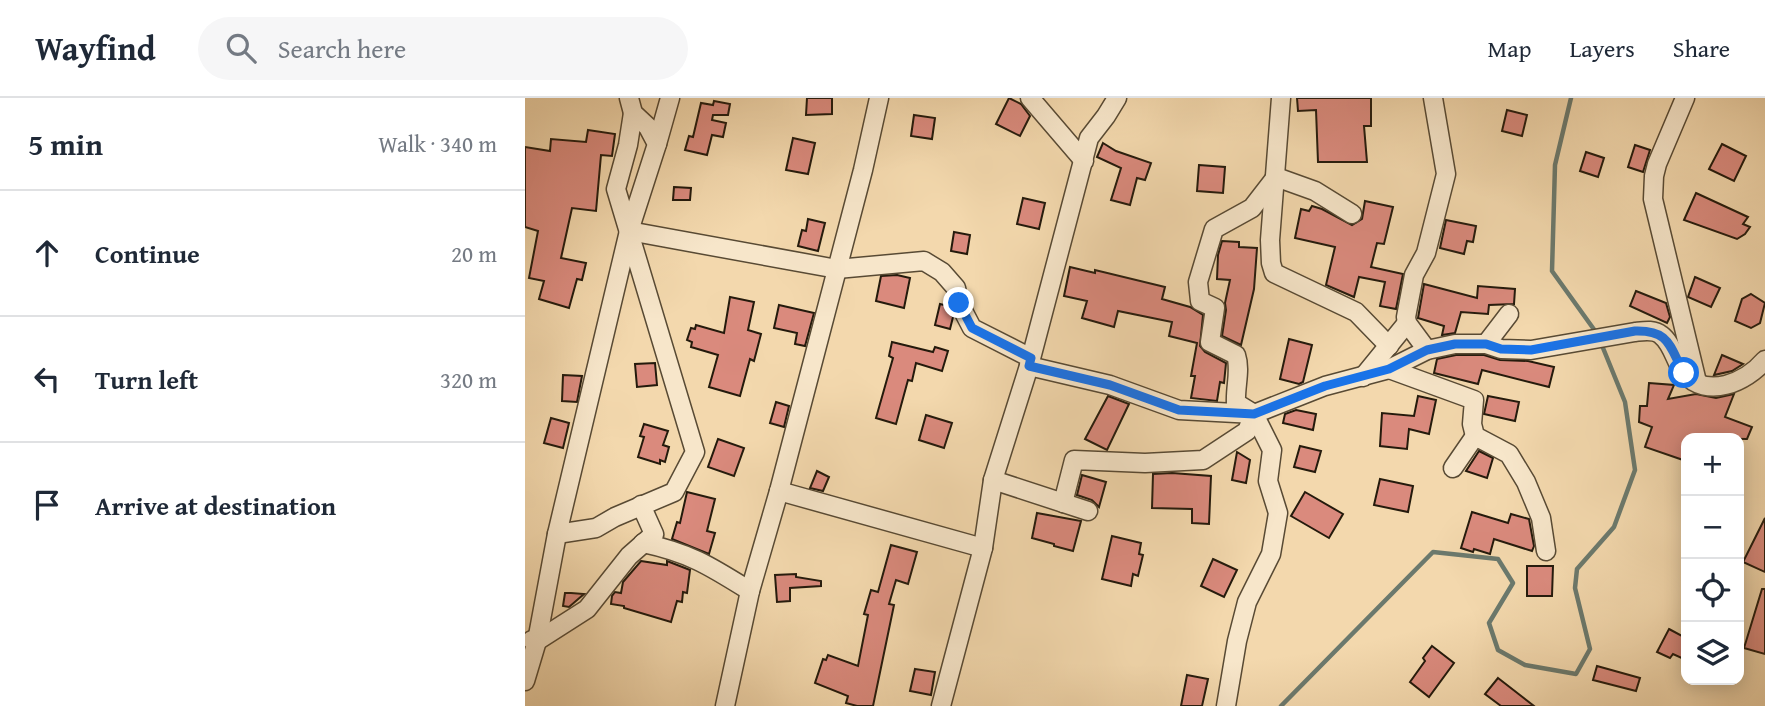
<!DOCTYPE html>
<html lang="en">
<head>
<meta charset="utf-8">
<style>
  body { margin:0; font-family:"Gentium Book Plus",serif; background:#f6f6f7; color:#1f2937 }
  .controls { position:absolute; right:21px; bottom:21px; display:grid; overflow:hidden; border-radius:14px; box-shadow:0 4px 18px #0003 }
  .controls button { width:63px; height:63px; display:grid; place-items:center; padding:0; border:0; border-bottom:2px solid #e0e1e3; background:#fff; color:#1f2937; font:35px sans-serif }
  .stop { position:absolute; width:21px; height:21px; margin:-16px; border:5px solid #1a73e8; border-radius:50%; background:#fff }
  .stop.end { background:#1a73e8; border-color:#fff; box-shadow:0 2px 7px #0008 }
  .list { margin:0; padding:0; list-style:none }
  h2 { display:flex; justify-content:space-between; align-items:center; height:91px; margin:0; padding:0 28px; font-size:30px }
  h2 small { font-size:23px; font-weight:400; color:#747a83 }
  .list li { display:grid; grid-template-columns:46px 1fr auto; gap:21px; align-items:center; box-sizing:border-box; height:126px; padding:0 28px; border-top:2px solid #e0e1e3 }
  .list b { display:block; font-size:26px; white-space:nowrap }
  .list em { font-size:23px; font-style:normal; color:#747a83 }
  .icon { flex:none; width:38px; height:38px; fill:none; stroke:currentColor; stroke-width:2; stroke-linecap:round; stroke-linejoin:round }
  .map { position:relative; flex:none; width:1240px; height:608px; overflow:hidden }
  header { display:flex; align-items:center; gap:42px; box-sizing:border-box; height:98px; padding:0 35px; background:#fff; border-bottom:2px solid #e0e1e3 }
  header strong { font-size:33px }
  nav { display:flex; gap:38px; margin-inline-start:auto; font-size:24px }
  .search { width:490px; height:63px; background:#f6f6f7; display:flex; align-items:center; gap:18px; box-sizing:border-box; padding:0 24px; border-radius:38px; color:#747a83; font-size:26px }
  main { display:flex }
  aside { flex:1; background:#fff }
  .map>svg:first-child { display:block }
</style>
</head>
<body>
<header>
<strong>Wayfind</strong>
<div class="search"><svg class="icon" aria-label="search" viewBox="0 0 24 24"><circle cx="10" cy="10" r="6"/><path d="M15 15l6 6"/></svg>Search here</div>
<nav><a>Map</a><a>Layers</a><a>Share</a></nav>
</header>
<main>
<aside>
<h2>5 min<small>Walk · 340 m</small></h2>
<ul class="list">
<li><svg class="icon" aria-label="ahead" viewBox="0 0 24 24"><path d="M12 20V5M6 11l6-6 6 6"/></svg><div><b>Continue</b></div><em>20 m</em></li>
<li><svg class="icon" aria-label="left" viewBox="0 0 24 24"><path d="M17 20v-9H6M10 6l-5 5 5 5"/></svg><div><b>Turn left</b></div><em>320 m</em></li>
<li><svg class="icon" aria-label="arrive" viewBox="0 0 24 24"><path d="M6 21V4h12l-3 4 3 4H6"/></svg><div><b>Arrive at destination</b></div></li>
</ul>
</aside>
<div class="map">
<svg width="1240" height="608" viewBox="0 0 1240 608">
  <rect width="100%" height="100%" fill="#f3d8ad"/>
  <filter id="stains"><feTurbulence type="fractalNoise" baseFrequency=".00286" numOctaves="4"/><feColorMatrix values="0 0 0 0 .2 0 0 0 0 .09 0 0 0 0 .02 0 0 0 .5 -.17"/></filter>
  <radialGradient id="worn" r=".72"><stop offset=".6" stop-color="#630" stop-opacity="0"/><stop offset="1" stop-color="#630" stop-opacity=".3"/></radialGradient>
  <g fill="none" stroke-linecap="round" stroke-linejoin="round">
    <!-- stream -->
    <g stroke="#6b796d" stroke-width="4.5">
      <path d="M1046 0 1030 67 1027 173 1073 237"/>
      <path d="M756 608 908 454 973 461 988 485 964 525 973 552 1000 567 1051 576 1065 551 1050 490 1052 471 1089 429 1110 372 1100 304 1076 245"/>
    </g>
  </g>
  <!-- building -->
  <g fill="#da8a7d" stroke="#241a0c" stroke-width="2">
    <path d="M282 0H307V16L281 17Z"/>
    <path d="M484 0 496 6 505 18 495 38 471 26Z"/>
    <path d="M772 0H846V28H839L842 64H793L791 12 773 13Z"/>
    <path d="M189 3 205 6 203 17H188L187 22 201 25 198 39 187 37 182 57 160 52 164 38 168 39 176 5 188 7Z"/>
    <path d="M982 12 1002 17 997 38 977 33Z"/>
    <path d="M389 17 410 20 407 41 386 38Z"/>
    <path d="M63 32 90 36 87 58 76 57 71 113 47 110 36 160 61 165 57 182 52 181 44 210 14 201 19 183 4 180 13 133 0 129V49L25 53 26 41 61 44Z"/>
    <path d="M268 40 290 45 283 76 261 72Z"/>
    <path d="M578 45 591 53 626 65 620 82 612 80 605 107 586 102 596 70 572 59Z"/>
    <path d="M1197 46 1221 58 1209 83 1184 71Z"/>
    <path d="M1110 47 1125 52 1118 74 1103 69Z"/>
    <path d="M1061 54 1079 60 1073 79 1055 73Z"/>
    <path d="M674 67 700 69 698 95 672 93Z"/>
    <path d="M149 89 166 90 165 102H148Z"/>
    <path d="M1171 95 1223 119 1218 126 1225 129 1220 136 1212 141 1159 122Z"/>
    <path d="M498 100 520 105 514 131 492 126Z"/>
    <path d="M840 103 868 109 859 146 852 145 846 169 878 176 871 211 855 208 860 184 834 179 829 199 801 187 810 149 770 140 776 111 784 113 787 108 797 111 827 127 837 121Z"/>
    <path d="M283 121 300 125 293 153 273 148 277 132 281 133Z"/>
    <path d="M921 122 951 128 948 144 942 143 939 156 915 150Z"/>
    <path d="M429 134 445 137 442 156 426 153Z"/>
    <path d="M697 143 714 144V149L732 150 729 191 716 247 697 238 701 212 700 205 705 182 692 181 693 157Z"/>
    <path d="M545 169 570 175V172L640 189 637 201 665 209 678 217 675 248 680 254 701 265 699 285 695 284 692 303 666 300 670 278H666L672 245 644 238 647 224 593 213 589 229 557 220 562 203 539 198Z"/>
    <path d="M372 177 385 180 379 210 351 203 356 178Z"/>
    <path d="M1170 179 1195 190 1186 209 1163 199Z"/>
    <path d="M899 186 952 200 953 188 990 191 989 206 964 207 963 216 936 214 930 235 917 237 919 228 893 220Z"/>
    <path d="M1111 193 1141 205 1145 219 1142 225 1105 208Z"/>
    <path d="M1226 196 1240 205 1235 225 1226 230 1210 223 1217 201Z"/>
    <path d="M205 199 229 204 223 232 236 236 229 263 225 261 215 298 184 289 193 257 166 249 167 244 162 242 166 230 170 231 171 227 199 235Z"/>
    <path d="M415 206 423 208 428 219 425 231 410 227Z"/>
    <path d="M254 207 289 215 280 248 270 246 272 235 249 230Z"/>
    <path d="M764 241 787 247 778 284 774 286 755 281Z"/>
    <path d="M367 244 408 254 410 249 423 253 417 273 391 265 387 283 383 282 371 326 351 320 368 260 364 258Z"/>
    <path d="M931 257H959L975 262 1003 263 1029 269 1024 289 957 272 953 286 909 275 912 261Z"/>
    <path d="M1197 257 1218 266 1207 273 1189 277Z"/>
    <path d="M130 265 132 287 112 289 110 266Z"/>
    <path d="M38 277 57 278 52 304 37 303Z"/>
    <path d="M1124 285 1149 287 1143 301 1171 296 1191 300 1209 296 1200 319 1227 329 1222 341 1161 340V363L1120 349 1127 329 1114 324 1115 308H1122Z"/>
    <path d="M583 298 604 306 582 352 560 341Z"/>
    <path d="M893 298 911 302 904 336 884 331 882 351 855 348 857 315 889 318Z"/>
    <path d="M963 298 994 304 990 323 959 316Z"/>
    <path d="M251 304 264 308 259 329 245 325Z"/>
    <path d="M771 312 791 316 788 332 758 325 760 316Z"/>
    <path d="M401 317 427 325 419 350 394 342Z"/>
    <path d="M26 320 44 325 38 350 19 345Z"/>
    <path d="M119 326 143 333 138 347 144 349 140 364 135 362V366L113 359 119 339 115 338Z"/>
    <path d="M193 341 219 350 209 378 183 369Z"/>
    <path d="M775 348 796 353 790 374 769 369Z"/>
    <path d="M954 353 968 360 962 380 941 373Z"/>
    <path d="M712 354 725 362 721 385 707 382Z"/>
    <path d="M292 373 304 379 298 393 285 390Z"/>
    <path d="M647 375 686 378 684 426 667 425V411L627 410 628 376Z"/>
    <path d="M557 377 581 384 574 409 567 402 552 397Z"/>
    <path d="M855 381 888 388 883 414 849 407Z"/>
    <path d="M162 394 190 401 182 433 190 435 184 456 147 441 152 424 155 425Z"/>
    <path d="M780 394 818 416 804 440 766 418Z"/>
    <path d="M947 414 983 425 986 416 1004 421 1009 448 1007 453 969 441 965 456 949 451 948 454 936 450Z"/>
    <path d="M512 415 556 423 548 453 529 448V446L507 440Z"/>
    <path d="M1240 420V474L1218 464Z"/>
    <path d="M587 438 616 445 614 456 618 457 613 478 608 476 606 488 577 481Z"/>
    <path d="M366 447 392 454 383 486 371 482 364 506 369 507 348 608H332L321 605 323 598 290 585 298 561 301 562 303 557 333 568 343 517 339 516 346 492 353 494Z"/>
    <path d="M688 461 712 472 699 499 676 488Z"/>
    <path d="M116 463 142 467V463L165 472 162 495 158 494 157 504 152 503 146 524 99 510V508L86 506 87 498 90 494 96 495 98 484Z"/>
    <path d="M1002 468H1028L1027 498H1002Z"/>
    <path d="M271 476V479L296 483V488L265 490V503L252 504 250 477Z"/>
    <path d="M1237 491H1240V556L1219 550Z"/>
    <path d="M40 495H46L59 496 44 509 38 508Z"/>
    <path d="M1144 531 1161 540V562L1148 556 1145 560 1132 554Z"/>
    <path d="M907 548 929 565 904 599 885 584 900 563 898 560Z"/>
    <path d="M1072 568 1115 580 1111 593 1068 582Z"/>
    <path d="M390 571 410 574 406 597 385 593Z"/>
    <path d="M662 577 683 581 677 608H656Z"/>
    <path d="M973 580 1009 608H976L960 596Z"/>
  </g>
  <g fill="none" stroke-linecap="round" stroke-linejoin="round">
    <!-- street casing -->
    <g stroke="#584a34" stroke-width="21">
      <g id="street">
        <path d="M505 0 559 63"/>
        <path d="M756 0 745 142 746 165 749 175 831 214 864 248"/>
        <path d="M1160 0 1132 66 1129 78 1128 101 1172 284"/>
        <path d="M132 46 145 0"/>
        <path d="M104 133 312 171 399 163 417 174 431 190 434 205 447 230 506 260"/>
        <path d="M961 246 984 216"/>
        <path d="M902 252 882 225 881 219 889 177 901 155 921 76 908 0"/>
        <path d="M504 268 585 287 654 312 729 316 800 288 864 271 902 252 930 246H961L976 251 1006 252 1110 234C1119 233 1129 231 1136 237 1148 246 1150 264 1159 275 1182 302 1221 284 1240 262"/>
        <path d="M864 271 949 302 947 326 950 338 984 356 1001 384 1016 420 1021 453"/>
        <path d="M838 279 882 225"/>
        <path d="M928 370 950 338"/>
        <path d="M468 382 563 413"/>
        <path d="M254 393 458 450"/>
        <path d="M538 405 549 362 620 365 678 362 722 333 729 316"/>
        <path d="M32 436 71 430 90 419 149 394 170 354 91 91 103 47 108 15"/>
        <path d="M118 445C165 455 185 468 225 493"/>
        <path d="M7 542 12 543 62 511 104 458 129 436 116 407"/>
        <path d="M0 583 12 543 32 436 104 133 132 46 123 29 108 15 104 0"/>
        <path d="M200 608 225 493 254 393 338 72 354 0"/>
        <path d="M416 608 458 450 468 382 504 268 564 40 581 18 592 0"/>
        <path d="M701 608 712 543 722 504 746 456 753 415 743 383 747 352 729 316 711 305C710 289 716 272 711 257L685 244 690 210 675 203 673 184 689 131 727 110 751 79 790 93 827 116"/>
      </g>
    </g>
    <!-- street -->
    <use href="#street" stroke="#f7e6ca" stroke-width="18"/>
  </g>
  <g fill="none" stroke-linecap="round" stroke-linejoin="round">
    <!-- route -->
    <path stroke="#1a73e8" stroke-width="9" d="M434 205 447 230 506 260 504 268 585 287 654 312 729 316 800 288 864 271 902 252 930 246H961L976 251 1006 252 1110 233C1145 232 1144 248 1159 275"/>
  </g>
  <rect width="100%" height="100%" filter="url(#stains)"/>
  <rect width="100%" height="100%" fill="url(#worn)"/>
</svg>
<div class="controls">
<button>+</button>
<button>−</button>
<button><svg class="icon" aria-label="locate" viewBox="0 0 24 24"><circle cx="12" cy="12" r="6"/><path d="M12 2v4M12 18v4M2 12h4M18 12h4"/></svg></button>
<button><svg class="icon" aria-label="layers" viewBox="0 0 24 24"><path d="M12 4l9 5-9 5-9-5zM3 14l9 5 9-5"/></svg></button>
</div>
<div class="stop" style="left:1159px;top:275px"></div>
<div class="stop end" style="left:434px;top:205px"></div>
</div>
</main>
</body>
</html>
